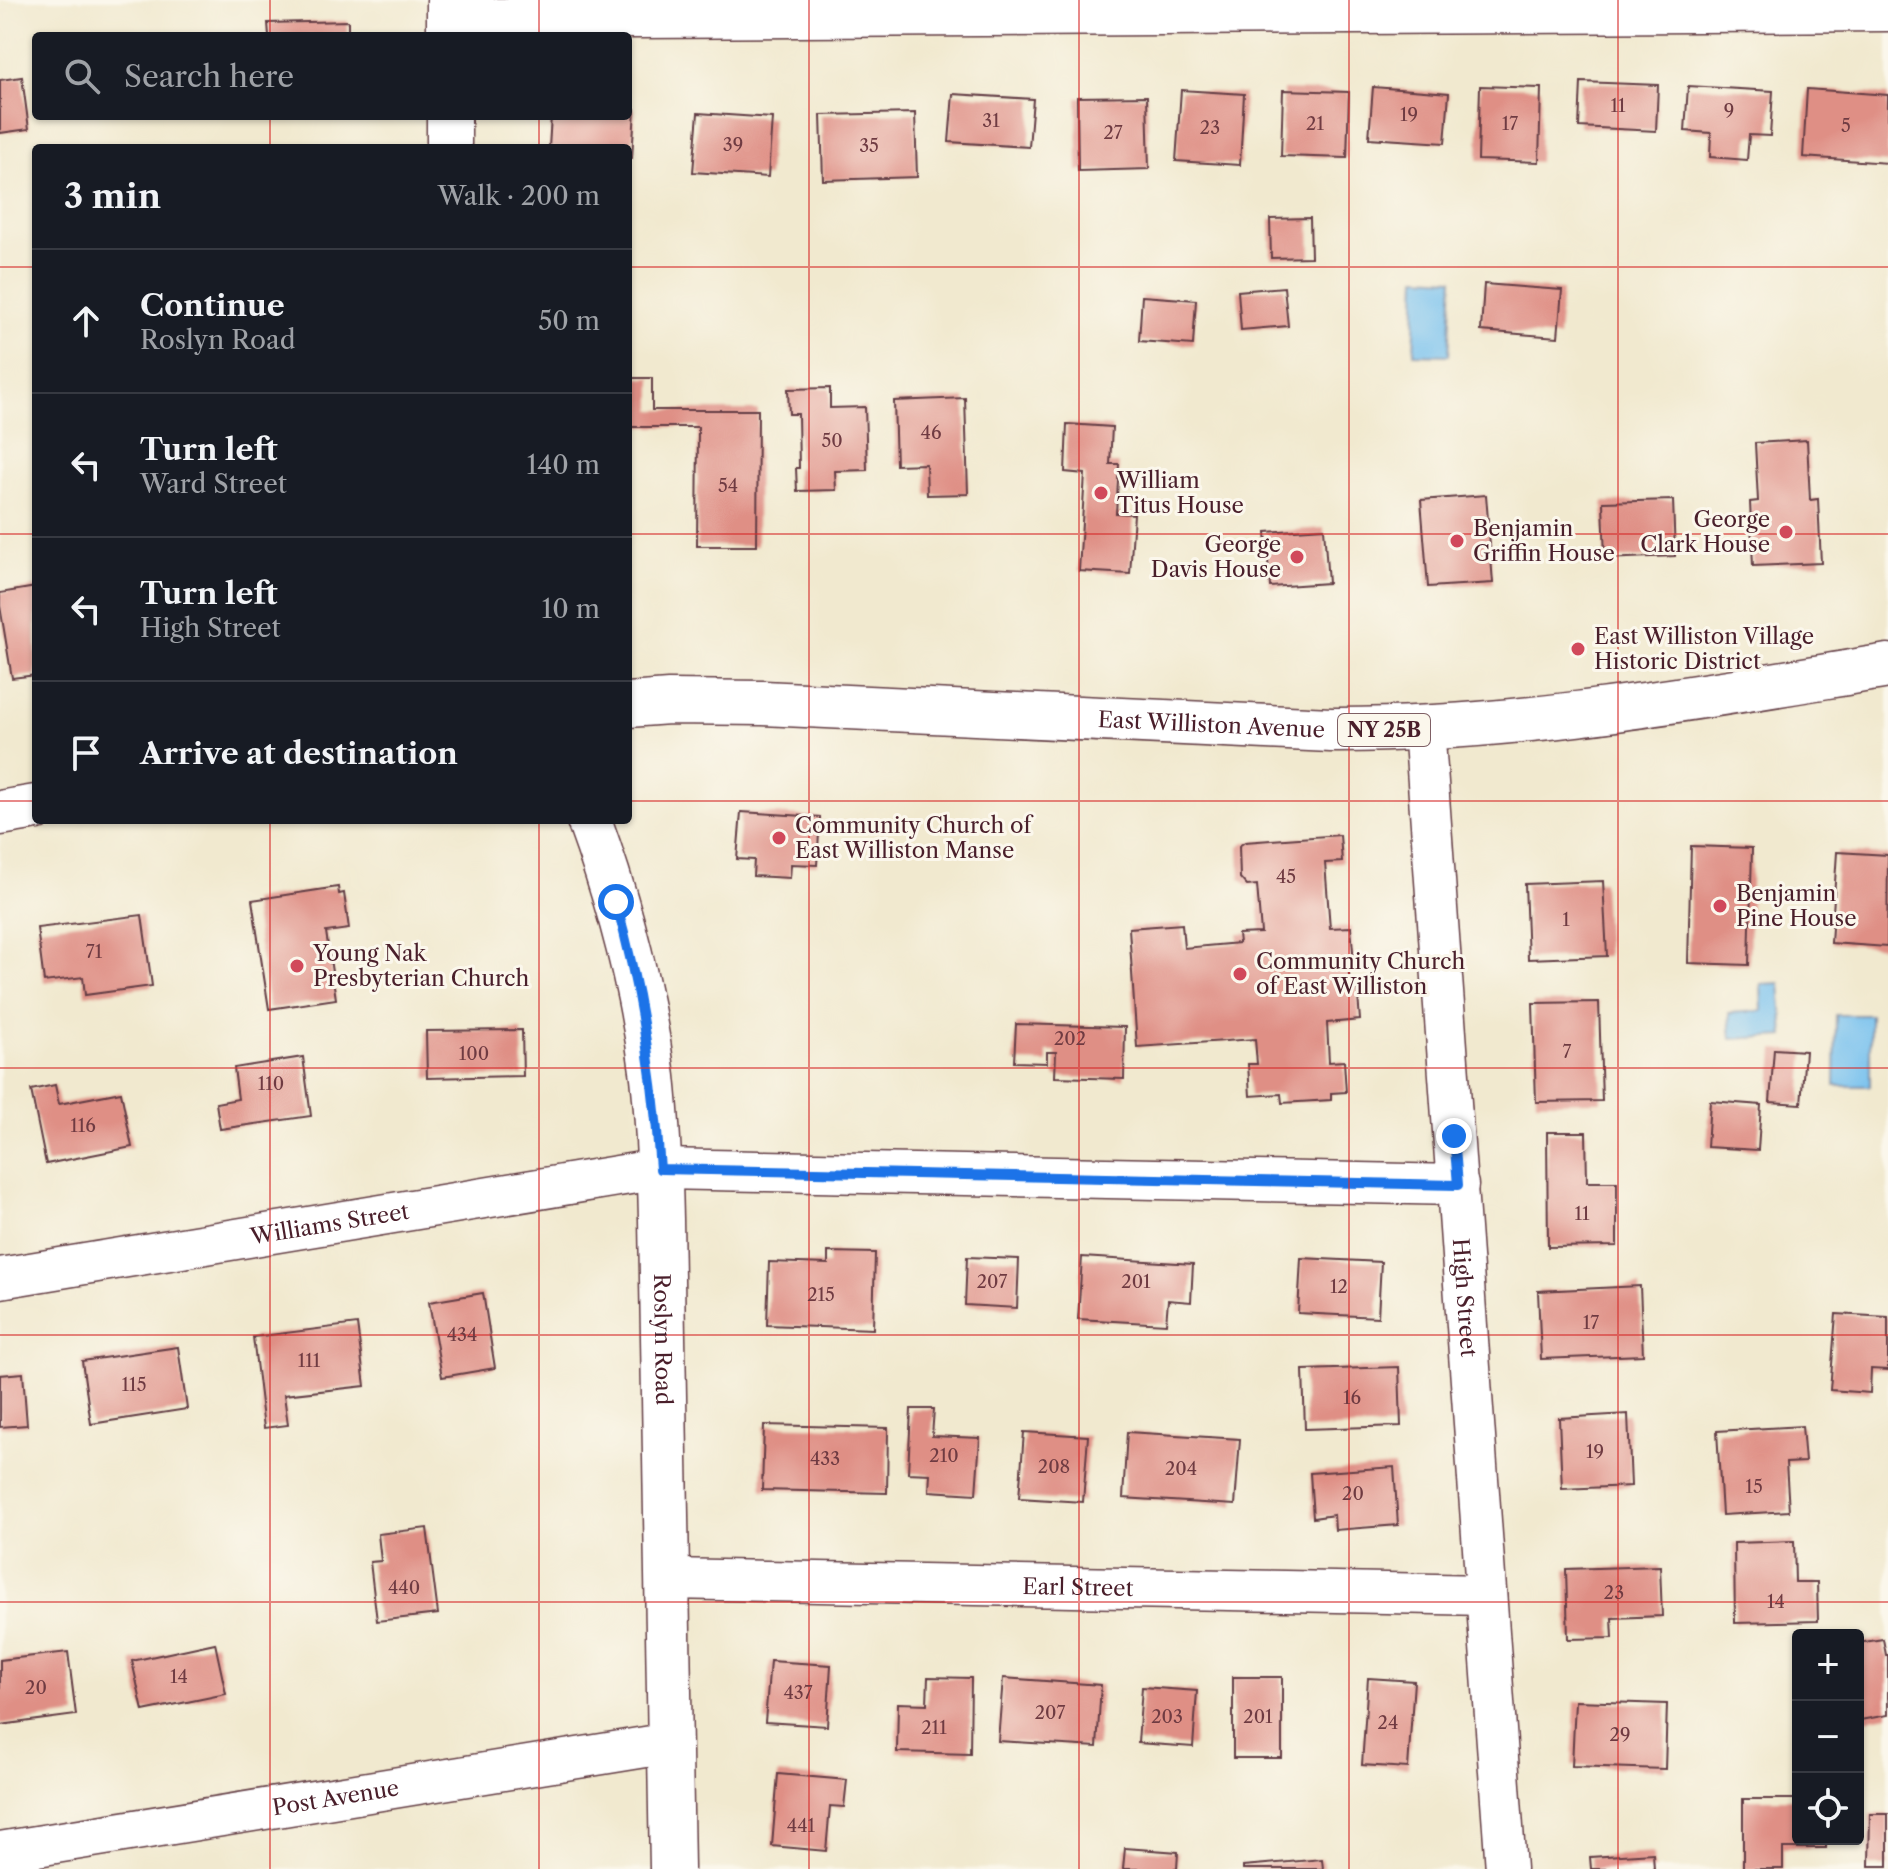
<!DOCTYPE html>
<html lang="en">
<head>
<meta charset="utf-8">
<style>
  body { margin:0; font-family:"Libre Caslon Text",serif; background:#242831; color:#f1f3f6 }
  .controls { position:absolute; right:24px; bottom:24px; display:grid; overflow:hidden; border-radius:8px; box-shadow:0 2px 6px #0004 }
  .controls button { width:72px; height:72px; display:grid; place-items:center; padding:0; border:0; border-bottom:2px solid #363941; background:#171b24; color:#f1f3f6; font:40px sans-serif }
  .stop { position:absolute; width:24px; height:24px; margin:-18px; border:6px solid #1a73e8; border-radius:50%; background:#fff }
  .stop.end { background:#1a73e8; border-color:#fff; box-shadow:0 2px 8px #0008 }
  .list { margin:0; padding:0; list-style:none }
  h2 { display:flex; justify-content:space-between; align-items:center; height:104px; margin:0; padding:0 32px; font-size:34px }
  h2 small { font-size:26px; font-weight:400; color:#9ea1a6 }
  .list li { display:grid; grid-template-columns:52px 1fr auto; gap:24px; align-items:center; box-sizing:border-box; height:144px; padding:0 32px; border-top:2px solid #363941 }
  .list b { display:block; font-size:30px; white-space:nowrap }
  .list p { margin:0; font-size:26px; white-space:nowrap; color:#9ea1a6 }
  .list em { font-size:26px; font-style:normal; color:#9ea1a6 }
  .icon { flex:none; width:44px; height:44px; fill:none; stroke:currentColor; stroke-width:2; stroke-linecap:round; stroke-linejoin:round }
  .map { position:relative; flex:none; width:1888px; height:1869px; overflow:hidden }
  .search { position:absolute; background:#171b24; box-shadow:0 2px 6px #0004; left:32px; top:32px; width:600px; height:88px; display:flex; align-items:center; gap:20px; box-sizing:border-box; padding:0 28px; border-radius:8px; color:#9ea1a6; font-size:30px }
  .panel { position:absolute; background:#171b24; box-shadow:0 2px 6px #0004; left:32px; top:144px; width:600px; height:680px; border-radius:8px }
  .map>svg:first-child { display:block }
</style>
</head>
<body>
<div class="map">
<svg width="1888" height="1869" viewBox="0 0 1888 1869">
  <rect width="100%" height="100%" fill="#fbf7ec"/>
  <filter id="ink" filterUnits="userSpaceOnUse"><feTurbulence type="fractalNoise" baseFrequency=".0125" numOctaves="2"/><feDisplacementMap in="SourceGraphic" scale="16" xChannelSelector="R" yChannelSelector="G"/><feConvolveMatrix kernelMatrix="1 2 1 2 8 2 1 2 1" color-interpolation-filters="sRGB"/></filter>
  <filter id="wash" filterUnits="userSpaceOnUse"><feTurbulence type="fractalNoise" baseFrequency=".006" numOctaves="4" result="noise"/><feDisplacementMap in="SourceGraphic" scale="32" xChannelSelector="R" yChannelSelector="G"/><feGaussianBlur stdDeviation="1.8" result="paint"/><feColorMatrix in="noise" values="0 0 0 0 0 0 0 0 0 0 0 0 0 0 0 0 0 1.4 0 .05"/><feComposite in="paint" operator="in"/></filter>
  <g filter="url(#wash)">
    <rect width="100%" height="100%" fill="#f1e9cf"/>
    <!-- water -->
    <g fill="#75c0ee" stroke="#60708c" stroke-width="2">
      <path d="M1417 277 1453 279 1449 355 1414 354Z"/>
      <path d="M1780 983 1784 1036 1731 1039 1729 1013 1762 1011 1761 984Z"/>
      <path d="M1836 1015H1870V1086H1835Z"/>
    </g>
    <g id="blocks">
      <!-- building -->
      <g fill="#df8f85">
        <path d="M348 21V36H269L268 23Z"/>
        <path d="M22 77 29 129 0 133V80Z"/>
        <path d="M1581 82 1658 85 1656 131 1579 127Z"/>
        <path d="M1480 86 1541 88 1539 162 1478 160Z"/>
        <path d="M1688 86 1773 91 1770 136 1749 135 1747 160 1710 157 1711 133 1685 131Z"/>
        <path d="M1373 87 1449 93 1445 143 1369 138Z"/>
        <path d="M1807 89 1888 95V163L1803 157Z"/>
        <path d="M1181 90 1244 94 1240 165 1176 161Z"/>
        <path d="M1283 90 1349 92 1347 158 1281 156Z"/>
        <path d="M953 94 1033 99 1029 147 949 142Z"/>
        <path d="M1147 96 1149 169 1078 171 1077 97Z"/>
        <path d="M628 108 635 109 632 158H628V148H549L551 116H628Z"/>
        <path d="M698 113 772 118 768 177 693 172Z"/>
        <path d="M915 113 917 177 823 180 821 115Z"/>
        <path d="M1310 218 1311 257 1271 258 1270 219Z"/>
        <path d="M1484 284 1562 290 1558 337 1481 331Z"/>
        <path d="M1284 287 1288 326 1241 330 1238 291Z"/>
        <path d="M1142 296 1196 300 1193 345 1139 341Z"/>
        <path d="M628 378H652V410H758L757 546H697L698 427H628Z"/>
        <path d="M830 388V408L865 407 867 470 835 471 836 490 797 491 796 468H799L798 414H789L788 389Z"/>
        <path d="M965 398 968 494 927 495 926 464 896 465 894 401Z"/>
        <path d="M1067 424 1112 427 1110 464H1119L1116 513 1134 514 1130 574 1079 571 1085 474 1065 472Z"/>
        <path d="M1807 440 1810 500 1818 499 1821 563 1753 566 1750 502 1758 501 1755 443Z"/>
        <path d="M1486 495 1493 583 1428 587 1421 500Z"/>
        <path d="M1673 500 1675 556 1605 559 1603 502Z"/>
        <path d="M1324 528 1328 583 1270 587 1266 532Z"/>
        <path d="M36 587V675L12 678 0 606V593Z"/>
        <path d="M741 812 820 817 817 865 791 864 790 878 753 876 754 860 737 859Z"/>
        <path d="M1340 835 1342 862 1325 863 1330 928 1351 927 1354 963H1348L1350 985 1357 984 1360 1020 1327 1023 1329 1062 1344 1061 1346 1092 1331 1093V1100L1282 1103 1281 1094 1250 1096 1248 1064H1257L1255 1039 1137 1047 1129 928 1182 924 1184 948 1239 943 1238 934 1261 933 1257 885 1247 886 1240 878 1239 846 1245 842Z"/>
        <path d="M1691 846 1752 848 1749 965 1688 963Z"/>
        <path d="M1837 852 1888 855 1887 947 1831 943Z"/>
        <path d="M1603 881 1607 956 1528 959 1525 884Z"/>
        <path d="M338 887 339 894 344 893 349 929 326 932 336 999 269 1009 252 900Z"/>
        <path d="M142 915 152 986 85 995 83 977 44 982 37 928Z"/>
        <path d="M1599 1002 1602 1101 1536 1102 1533 1003Z"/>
        <path d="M1016 1024 1125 1027 1124 1079 1055 1077 1056 1052H1047V1063L1014 1062Z"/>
        <path d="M522 1030 523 1076 427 1078 426 1031Z"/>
        <path d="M1774 1049 1805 1051 1801 1104 1770 1102Z"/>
        <path d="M303 1057 311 1116 220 1129 216 1103 238 1099 234 1068Z"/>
        <path d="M55 1085 59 1104 121 1092 132 1147 46 1164 31 1090Z"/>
        <path d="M1710 1101 1761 1105 1758 1150 1707 1147Z"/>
        <path d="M1547 1132H1586L1587 1182H1617V1246L1548 1247Z"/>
        <path d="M828 1252 875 1253 873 1329 767 1325 769 1262 828 1264Z"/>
        <path d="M967 1257 1019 1259 1017 1308 965 1305Z"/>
        <path d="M1082 1257 1193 1264 1191 1302 1168 1300 1166 1324 1078 1319Z"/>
        <path d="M1301 1258 1381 1262 1378 1317 1298 1313Z"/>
        <path d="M1640 1286 1643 1355 1541 1359 1538 1291Z"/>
        <path d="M483 1293 495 1368 442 1377 429 1302Z"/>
        <path d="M1836 1314 1888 1317V1370L1871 1369 1870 1393 1830 1390Z"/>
        <path d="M357 1324 365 1386 284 1395 288 1425 264 1428 253 1337Z"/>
        <path d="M178 1347 187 1409 91 1424 82 1361Z"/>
        <path d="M1399 1367 1401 1426 1305 1429 1303 1370Z"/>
        <path d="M23 1373 27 1425 0 1427V1375Z"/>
        <path d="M911 1409H934L932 1436 980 1438 976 1494 929 1491 930 1474 908 1473Z"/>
        <path d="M1628 1414 1631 1486 1562 1489 1559 1418Z"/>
        <path d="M764 1425 888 1428 887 1493 762 1490Z"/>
        <path d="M1802 1426 1805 1462 1786 1463 1789 1511 1722 1515 1717 1431Z"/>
        <path d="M1024 1432 1088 1436 1083 1502 1019 1498Z"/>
        <path d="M1127 1432 1240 1439 1235 1505 1123 1498Z"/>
        <path d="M1394 1467 1398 1525 1335 1530 1334 1515 1313 1518 1310 1473Z"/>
        <path d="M427 1528 438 1614 377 1621 370 1562 381 1561 378 1534Z"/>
        <path d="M1794 1541 1795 1582H1817L1818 1621 1735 1623 1734 1543Z"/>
        <path d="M1660 1566 1662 1616 1612 1618 1613 1638 1568 1639 1566 1569Z"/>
        <path d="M1883 1639 1886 1655H1888V1715L1860 1720 1858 1706V1643Z"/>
        <path d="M215 1643 226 1694 143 1711 132 1661Z"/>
        <path d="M68 1652 76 1715 0 1725V1660Z"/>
        <path d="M770 1661 831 1665 827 1726 765 1722Z"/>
        <path d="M928 1677 971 1678 970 1754 897 1752 898 1703 927 1704Z"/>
        <rect x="1233" y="1677" width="49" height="81"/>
        <path d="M1003 1678 1101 1685 1097 1747 998 1741Z"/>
        <path d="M1368 1678 1414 1681 1408 1768 1362 1765Z"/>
        <path d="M1142 1687 1197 1691 1193 1747 1138 1743Z"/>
        <path d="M1575 1701 1667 1704 1665 1769 1572 1766Z"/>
        <path d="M778 1774 847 1780 844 1807 830 1806 826 1851 772 1846Z"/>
        <path d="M1743 1799H1798V1839H1826V1848H1783V1869H1743Z"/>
        <path d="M1870 1814H1888V1866H1869Z"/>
        <path d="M1125 1848 1178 1852 1177 1869H1123Z"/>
        <path d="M1653 1853 1654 1869H1591L1590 1857Z"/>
        <path d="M1322 1859 1323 1869H1243V1866Z"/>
      </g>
    </g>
  </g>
  <g filter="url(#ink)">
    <use href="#blocks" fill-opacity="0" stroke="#633d44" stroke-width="2"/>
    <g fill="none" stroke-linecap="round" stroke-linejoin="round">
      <!-- minor casing -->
      <g stroke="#633d44" stroke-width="43">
        <g id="minor">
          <path d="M449 19 1888 11"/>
          <path id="s1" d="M1424 727 1506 1869"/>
          <path id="s2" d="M0 1278 660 1169 1458 1185"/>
          <path id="s3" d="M668 1579 1486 1595"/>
          <path id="s4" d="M0 1852 670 1743"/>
        </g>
      </g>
      <!-- major casing -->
      <g stroke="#633d44" stroke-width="47">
        <g id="major">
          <path d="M449 36V0"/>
          <path d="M449 148V116"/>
          <path id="s5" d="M628 705 669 702 763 703 1331 730C1518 731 1704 696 1888 666"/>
          <path d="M0 813 36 807"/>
          <path id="s6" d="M589 820C619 902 642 990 653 1077 658 1124 660 1172 661 1219L672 1869"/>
        </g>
      </g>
      <!-- minor -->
      <use href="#minor" stroke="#fff" stroke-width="40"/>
      <!-- major -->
      <use href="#major" stroke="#fff" stroke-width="44"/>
    </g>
  </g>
  <g fill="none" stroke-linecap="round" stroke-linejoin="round" filter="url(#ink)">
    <!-- route -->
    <path stroke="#1a73e8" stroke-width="10" d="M616 902C641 991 654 1078 660 1169L1458 1185 1454 1136"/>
  </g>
  <!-- grid -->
  <path fill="none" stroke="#d62828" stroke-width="2" stroke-opacity="0.55" d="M270 0V36M539 0V36M809 0V1869M1079 0V1869M1349 0V1869M1618 0V1869M270 116V148M539 116V148M0 267H36M628 267H1888M0 534H36M628 534H1888M0 801H36M628 801H1888M270 820V1869M539 820V1869M0 1068H1888M0 1335H1888M0 1602H1888"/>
  <!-- markers -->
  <g fill="#d1495b" stroke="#fbf7ec" stroke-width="3">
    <circle cx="1101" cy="493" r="8"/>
    <circle cx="1786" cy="532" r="8"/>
    <circle cx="1457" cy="541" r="8"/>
    <circle cx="1297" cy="557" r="8"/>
    <circle cx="1578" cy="649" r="8"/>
    <circle cx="779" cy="838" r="8"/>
    <circle cx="1720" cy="906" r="8"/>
    <circle cx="297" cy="966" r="8"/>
    <circle cx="1240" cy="974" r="8"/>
  </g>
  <g text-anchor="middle" stroke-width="6" stroke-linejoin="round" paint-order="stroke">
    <!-- number labels -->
    <g font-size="18" fill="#6f3b42">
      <text x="1618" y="112">11</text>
      <text x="1729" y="117">9</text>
      <text x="1409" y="121">19</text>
      <text x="991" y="127">31</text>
      <text x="1315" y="130">21</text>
      <text x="1510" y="130">17</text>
      <text x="1846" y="132">5</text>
      <text x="1210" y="134">23</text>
      <text x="1113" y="139">27</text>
      <text x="733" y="151">39</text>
      <text x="869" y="152">35</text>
      <text x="931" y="439">46</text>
      <text x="832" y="447">50</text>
      <text x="728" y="492">54</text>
      <text x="1286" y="883">45</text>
      <text x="1566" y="926">1</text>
      <text x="94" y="958">71</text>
      <text x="1070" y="1045">202</text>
      <text x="1567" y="1058">7</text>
      <text x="474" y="1060">100</text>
      <text x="271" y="1090">110</text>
      <text x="83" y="1132">116</text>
      <text x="1582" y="1220">11</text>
      <text x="992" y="1288">207</text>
      <text x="1136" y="1288">201</text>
      <text x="1339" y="1293">12</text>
      <text x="821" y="1301">215</text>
      <text x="1591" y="1329">17</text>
      <text x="462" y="1341">434</text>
      <text x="309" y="1367">111</text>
      <text x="134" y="1391">115</text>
      <text x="1352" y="1404">16</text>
      <text x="1595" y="1458">19</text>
      <text x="944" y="1462">210</text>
      <text x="825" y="1465">433</text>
      <text x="1054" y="1473">208</text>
      <text x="1181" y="1475">204</text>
      <text x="1754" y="1493">15</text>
      <text x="1353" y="1500">20</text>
      <text x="404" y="1594">440</text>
      <text x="1614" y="1599">23</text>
      <text x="1776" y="1608">14</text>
      <text x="179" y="1683">14</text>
      <text x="36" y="1694">20</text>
      <text x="798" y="1699">437</text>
      <text x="1050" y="1719">207</text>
      <text x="1167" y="1723">203</text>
      <text x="1258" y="1723">201</text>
      <text x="1388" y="1729">24</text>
      <text x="934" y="1734">211</text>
      <text x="1620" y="1741">29</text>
      <text x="801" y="1832">441</text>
    </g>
    <!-- shield labels -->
    <rect fill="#fbf7ec" stroke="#7f6065" stroke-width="2" x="1338" y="714" width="92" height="32" rx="6"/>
    <g font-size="20" font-weight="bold" fill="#4a1f2b">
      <text x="1384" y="737">NY 25B</text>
    </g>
    <!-- poi labels -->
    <g font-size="22" fill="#4a1f2b" stroke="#fbf7ec" text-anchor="start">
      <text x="1117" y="488">William<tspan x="1117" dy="25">Titus House</tspan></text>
      <text x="1770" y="527" text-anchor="end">George<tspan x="1770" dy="25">Clark House</tspan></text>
      <text x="1473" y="536">Benjamin<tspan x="1473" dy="25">Griffin House</tspan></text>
      <text x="1281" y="552" text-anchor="end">George<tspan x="1281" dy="25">Davis House</tspan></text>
      <text x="1594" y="644">East Williston Village<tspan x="1594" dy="25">Historic District</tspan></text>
      <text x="795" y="833">Community Church of<tspan x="795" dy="25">East Williston Manse</tspan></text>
      <text x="1736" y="901">Benjamin<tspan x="1736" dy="25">Pine House</tspan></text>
      <text x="313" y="961">Young Nak<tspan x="313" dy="25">Presbyterian Church</tspan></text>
      <text x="1256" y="969">Community Church<tspan x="1256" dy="25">of East Williston</tspan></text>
    </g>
    <!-- street labels -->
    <g font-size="22" fill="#4a1f2b" stroke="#fbf7ec">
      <text dy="8" stroke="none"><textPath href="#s5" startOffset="584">East Williston Avenue</textPath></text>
      <text dy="8" stroke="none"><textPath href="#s2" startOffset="334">Williams Street</textPath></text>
      <text dy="8" stroke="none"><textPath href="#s1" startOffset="572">High Street</textPath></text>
      <text dy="8" stroke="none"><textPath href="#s6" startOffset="528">Roslyn Road</textPath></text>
      <text dy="8" stroke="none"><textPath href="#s3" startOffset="410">Earl Street</textPath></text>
      <text dy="8" stroke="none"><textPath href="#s4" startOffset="340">Post Avenue</textPath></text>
    </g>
  </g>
</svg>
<div class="controls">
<button>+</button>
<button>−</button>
<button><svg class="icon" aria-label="locate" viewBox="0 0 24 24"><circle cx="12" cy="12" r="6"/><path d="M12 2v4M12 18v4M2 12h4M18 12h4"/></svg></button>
</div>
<div class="stop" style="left:616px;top:902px"></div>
<div class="stop end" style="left:1454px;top:1136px"></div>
<div class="search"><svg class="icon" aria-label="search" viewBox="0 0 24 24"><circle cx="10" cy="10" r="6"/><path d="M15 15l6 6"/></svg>Search here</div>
<section class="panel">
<h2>3 min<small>Walk · 200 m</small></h2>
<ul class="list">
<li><svg class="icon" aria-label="ahead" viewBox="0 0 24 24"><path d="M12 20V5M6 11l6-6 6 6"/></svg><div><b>Continue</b><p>Roslyn Road</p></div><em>50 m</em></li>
<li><svg class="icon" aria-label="left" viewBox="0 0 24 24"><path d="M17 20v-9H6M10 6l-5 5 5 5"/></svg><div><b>Turn left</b><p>Ward Street</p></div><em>140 m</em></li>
<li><svg class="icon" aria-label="left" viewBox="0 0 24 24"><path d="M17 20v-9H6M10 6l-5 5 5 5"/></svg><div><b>Turn left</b><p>High Street</p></div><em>10 m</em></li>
<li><svg class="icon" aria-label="arrive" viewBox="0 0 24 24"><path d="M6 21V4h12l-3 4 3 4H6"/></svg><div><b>Arrive at destination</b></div></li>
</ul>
</section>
</div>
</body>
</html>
